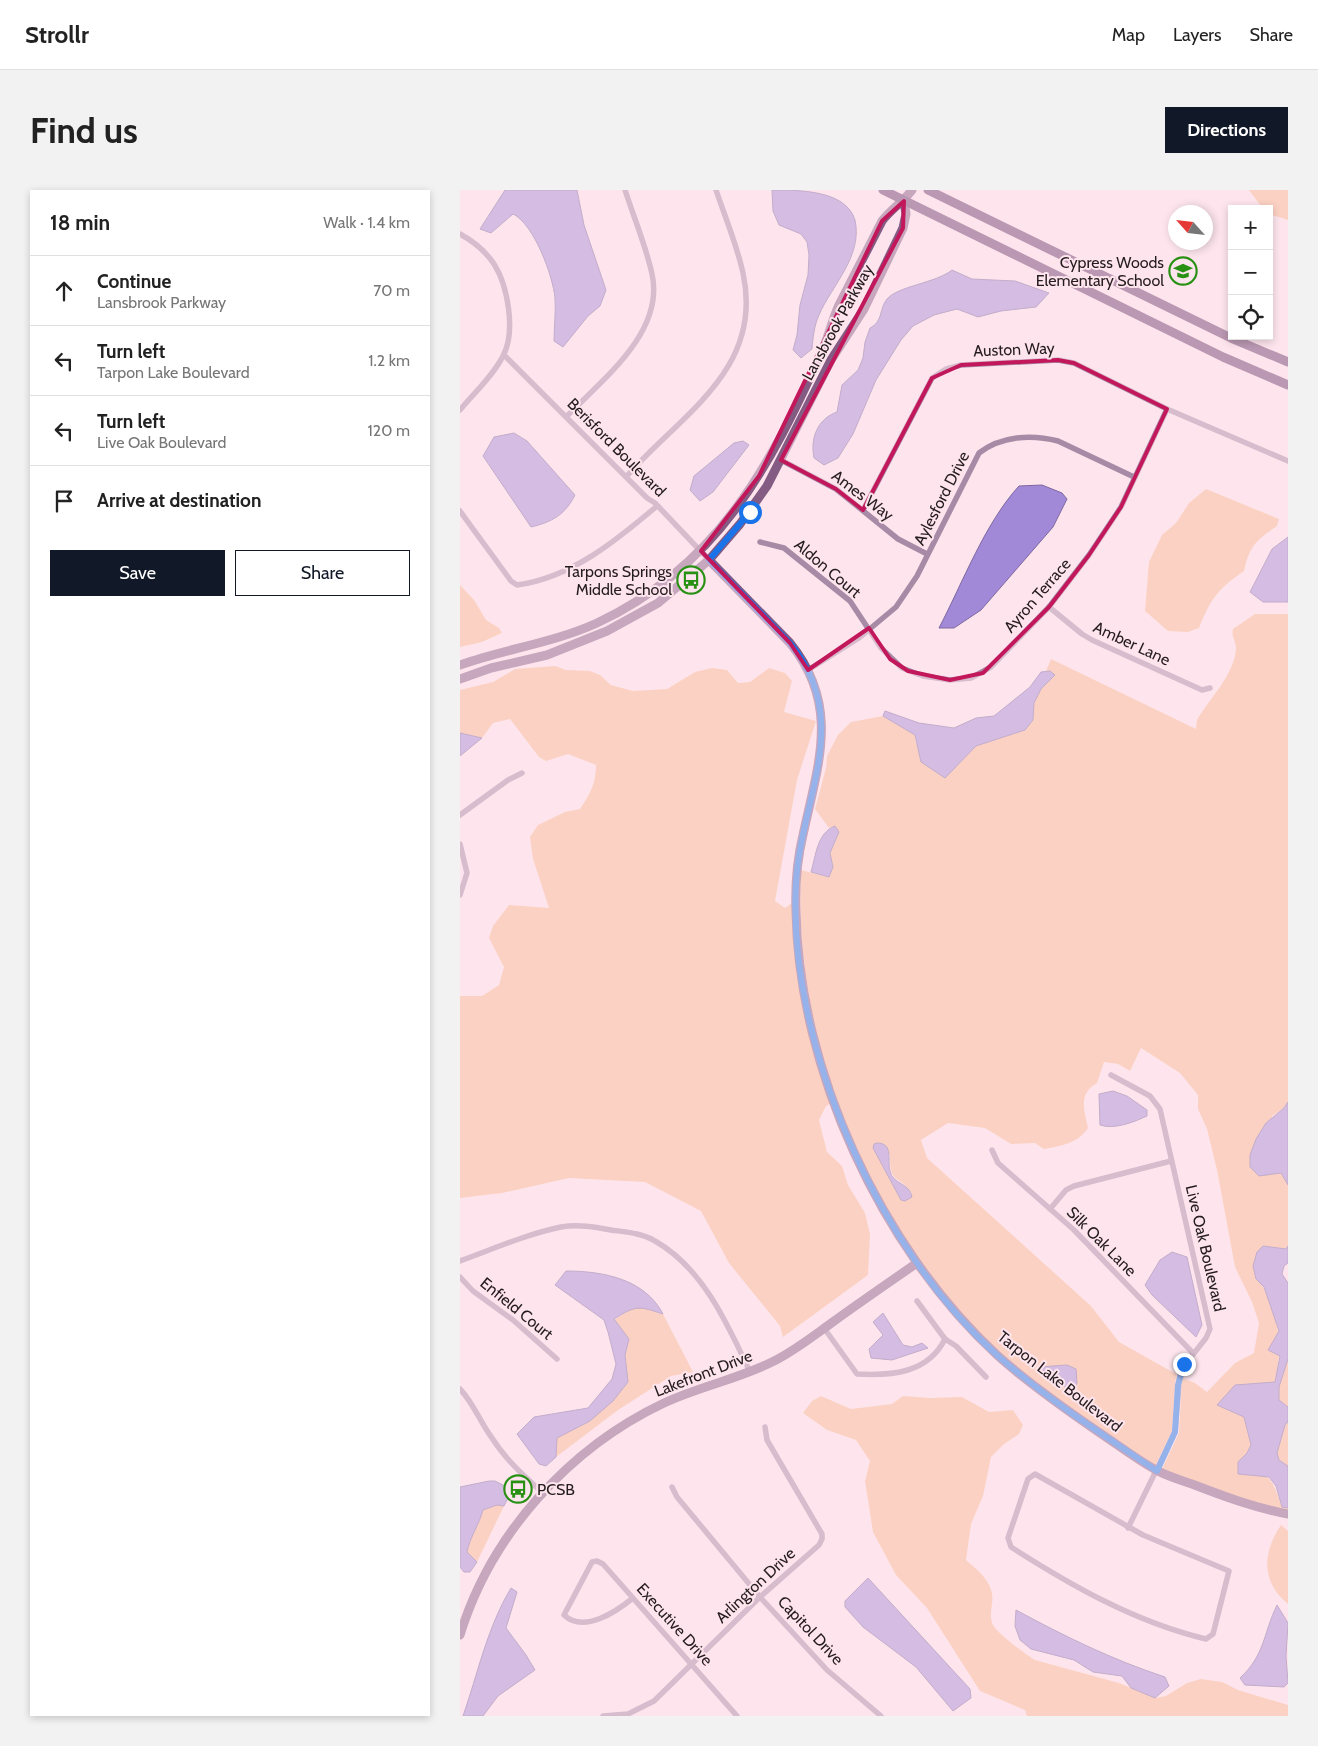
<!DOCTYPE html>
<html lang="en">
<head>
<meta charset="utf-8">
<style>
  body { margin:0; font-family:Cabin,sans-serif; background:#f2f2f2; color:#222 }
  .controls { position:absolute; right:15px; top:15px; display:grid; overflow:hidden; border-radius:0px; box-shadow:0 2px 8px #0003 }
  .controls button { width:45px; height:45px; display:grid; place-items:center; padding:0; border:0; border-bottom:1px solid #e0e0e0; background:#fff; color:#222; font:25px sans-serif }
  .compass { position:absolute; left:708px; top:15px; width:45px; height:45px; border-radius:50%; background:#fff; box-shadow:0 2px 8px #0003; rotate:297deg }
  .stop { position:absolute; width:15px; height:15px; margin:-11px; border:4px solid #1a73e8; border-radius:50%; background:#fff }
  .stop.end { background:#1a73e8; border-color:#fff; box-shadow:0 1px 5px #0008 }
  .list { margin:0; padding:0; list-style:none }
  h2 { display:flex; justify-content:space-between; align-items:center; height:65px; margin:0; padding:0 20px; font-size:21px }
  h2 small { font-size:16px; font-weight:400; color:#767676 }
  .list li { display:grid; grid-template-columns:32px 1fr auto; gap:15px; align-items:center; box-sizing:border-box; height:70px; padding:0 20px; border-top:1px solid #e0e0e0 }
  .list b { display:block; font-size:19px; white-space:nowrap }
  .list p { margin:0; font-size:16px; white-space:nowrap; color:#767676 }
  .list em { font-size:16px; font-style:normal; color:#767676 }
  .actions { display:flex; gap:10px; padding:15px 20px }
  .actions a { flex:1; padding:11px 0; border:1px solid #111827; border-radius:0px; text-align:center; font-size:18px; color:#111827 }
  .actions .main { background:#111827; color:#fff }
  .icon { flex:none; width:28px; height:28px; fill:none; stroke:currentColor; stroke-width:2; stroke-linecap:round; stroke-linejoin:round }
  .map { position:relative; flex:none; width:828px; height:1526px; overflow:hidden; border-radius:0px }
  header { display:flex; align-items:center; gap:30px; box-sizing:border-box; height:70px; padding:0 25px; background:#fff; border-bottom:1px solid #e0e0e0 }
  header strong { font-size:24px }
  nav { display:flex; gap:28px; margin-inline-start:auto; font-size:18px }
  .intro { display:flex; align-items:center; justify-content:space-between; box-sizing:border-box; height:120px; padding:0 30px }
  h1 { margin:0; font-size:35px }
  .button { padding:12px 22px; border-radius:0px; background:#111827; color:#fff; font-size:18px; font-weight:700 }
  main { display:flex; gap:30px; padding:0 30px }
  aside { flex:1; background:#fff; border-radius:0px; box-shadow:0 2px 8px #0003 }
  .map>svg:first-child { display:block }
</style>
</head>
<body>
<header>
<strong>Strollr</strong>
<nav><a>Map</a><a>Layers</a><a>Share</a></nav>
</header>
<div class="intro"><h1>Find us</h1><a class="button">Directions</a></div>
<main>
<aside>
<h2>18 min<small>Walk · 1.4 km</small></h2>
<ul class="list">
<li><svg class="icon" aria-label="ahead" viewBox="0 0 24 24"><path d="M12 20V5M6 11l6-6 6 6"/></svg><div><b>Continue</b><p>Lansbrook Parkway</p></div><em>70 m</em></li>
<li><svg class="icon" aria-label="left" viewBox="0 0 24 24"><path d="M17 20v-9H6M10 6l-5 5 5 5"/></svg><div><b>Turn left</b><p>Tarpon Lake Boulevard</p></div><em>1.2 km</em></li>
<li><svg class="icon" aria-label="left" viewBox="0 0 24 24"><path d="M17 20v-9H6M10 6l-5 5 5 5"/></svg><div><b>Turn left</b><p>Live Oak Boulevard</p></div><em>120 m</em></li>
<li><svg class="icon" aria-label="arrive" viewBox="0 0 24 24"><path d="M6 21V4h12l-3 4 3 4H6"/></svg><div><b>Arrive at destination</b></div></li>
</ul>
<div class="actions"><a class="main">Save</a><a>Share</a></div>
</aside>
<div class="map">
<svg width="828" height="1526" viewBox="0 0 828 1526">
  <rect width="100%" height="100%" fill="#fee5ed"/>
  <!-- green -->
  <g fill="#f9b990" fill-rule="evenodd">
    <path d="M789 0H828V30L809 24V19H803Z"/>
    <path d="M746 299 819 329 817 336C796 351 790 355 784 381 758 399 751 408 739 438L728 442 708 441 685 421 689 372 702 345 716 333 729 313Z"/>
    <path d="M0 395 14 410 26 430 39 438 42 443 22 452 0 457Z"/>
    <path d="M795 424H828V912L824 918 812 926 808 984 821 983 828 995V1056L826 1059 803 1056 796 1089C805 1097 807 1105 811 1116 822 1147 821 1160 815 1192L793 1194 757 1215 784 1226 791 1255 787 1263 778 1272C809 1287 810 1282 822 1317L827 1318 828 1316V1321L777 1308 702 1279 719 1243 722 1188 735 1193 747 1202 775 1173 794 1163 799 1133 792 1112 775 1077 757 980 747 939 738 919V905L720 883 681 858 670 881 658 874 644 872 637 893C618 904 624 919 628 938 618 953 602 956 584 959L575 953 551 954 525 938 488 933 461 950 467 968 631 1116 659 1152 716 1184 712 1241 695 1276C644 1242 584 1205 539 1163 412 1043 332 855 341 680L368 687 370 664 379 642 375 636 369 638 355 619 366 578 367 566 378 545 391 532 423 526 455 545 456 554 504 567 516 556 565 540 573 530 574 513 581 499 587 493 590 481H586L591 469 736 539 737 530C749 509 775 484 776 458 776 451 771 447 773 439ZM417 953 430 965C429 996 439 983 452 1004L441 1010ZM607 1175 613 1201 601 1195 580 1177Z"/>
    <path d="M95 476 106 480 130 481 140 485 151 495 173 501 207 499 235 482 252 478 267 480 278 493 290 492 309 478 325 483 332 491 324 522 356 531 337 590 315 711 325 718 332 713 337 778 371 913 366 916 359 930 367 962 382 976 388 995 405 1023 410 1044 408 1085 323 1147 320 1136 269 1073 241 1021 185 992 109 988 42 1003 0 1008V806H22L39 795 44 777 29 748 33 736 49 715 89 718 73 669 70 647 78 635 105 622 120 619C130 604 136 593 136 575L108 564 86 571 79 567 50 529 33 533 22 548 0 543V500L33 492 55 479Z"/>
    <path d="M173 1117H182L203 1124 233 1182 211 1186 158 1220 96 1267 97 1248 168 1192 165 1165 169 1149 154 1130Z"/>
    <path d="M828 1169V1217L819 1211V1197Z"/>
    <path d="M361 1206 391 1219 432 1214 443 1206 470 1208 502 1207 529 1222 553 1220 563 1235 559 1244 544 1254 531 1267 523 1306 511 1334 506 1370C516 1379 530 1389 532 1404 534 1414 528 1424 533 1435 536 1442 566 1465 575 1470L659 1493 695 1508 706 1506 727 1493 741 1489 762 1492 778 1500 828 1515V1526H567L565 1520 520 1501 467 1418 436 1385 413 1342 405 1291 410 1271 396 1250 367 1240 343 1223 352 1211Z"/>
    <path d="M828 1232V1276L819 1270 817 1263 825 1235Z"/>
    <path d="M37 1315 44 1316 17 1372 7 1362C10 1347 19 1335 23 1320Z"/>
    <path d="M821 1335 828 1341V1414C801 1392 802 1363 821 1335Z"/>
  </g>
  <!-- water -->
  <g fill="#a289d7" stroke="#7c68a0">
    <path d="M45 0H117L124 35 146 100 140 116 128 126 103 157 94 151C94 137 96 122 95 108 93 86 74 34 53 24L31 43 20 39Z"/>
    <path d="M312 0C339 0 386 0 395 30 403 66 372 95 359 125 354 136 353 148 352 159L341 168 333 160 337 145 340 115 348 85 349 65 347 52 341 44 319 35 313 21Z"/>
    <path d="M492 80 512 89 555 91 589 103 576 117 541 121 518 127 497 119 474 125 453 136 441 150 416 190 393 244 378 268 364 275 354 268C350 249 357 229 377 222L382 195 398 180 403 168 405 152 410 138C423 132 419 119 427 109 438 96 476 93 492 80Z"/>
    <path d="M54 243 67 251 115 305C105 325 92 332 71 337L23 266 34 247Z"/>
    <path d="M283 251 289 255 253 302 240 311 230 300 234 286 274 253Z"/>
    <path d="M582 295 602 303 607 309 593 337 521 420 494 438H479C503 392 525 333 559 296Z"/>
    <path d="M828 347V412H803L790 402 812 359Z"/>
    <path d="M590 481 595 485 581 499 574 513 573 530 565 540 516 556 485 588 461 572 455 545 423 526 425 521 459 533 494 538 516 528 534 526 570 497 581 482Z"/>
    <path d="M0 543 22 548 0 566Z"/>
    <path d="M375 636 379 642 370 663 373 677 369 687 351 682C356 665 357 643 375 636Z"/>
    <path d="M653 901 667 906 687 920V926C674 932 654 940 640 935L639 904Z"/>
    <path d="M828 912V995L821 983 799 986 790 977V965L796 949 806 933 824 918Z"/>
    <path d="M417 953C434 953 427 971 430 981 432 994 450 993 452 1007L445 1011 441 1010 413 958 414 954Z"/>
    <path d="M803 1056 826 1059 828 1056V1073L824 1076 822 1084 828 1093V1169L819 1197V1210L828 1217V1232L825 1235 817 1263 819 1270 828 1276V1318L822 1317 816 1296 809 1287 778 1284V1272L787 1263 791 1255 784 1227 757 1215 775 1195 815 1192 820 1166 808 1160 819 1141 804 1097 796 1089 793 1076 797 1062Z"/>
    <path d="M712 1062 727 1067 742 1135 736 1147 692 1105 685 1095 700 1070Z"/>
    <path d="M106 1081C143 1081 185 1089 203 1124 179 1116 176 1115 154 1129L169 1149 165 1165 168 1192 153 1211 130 1231 97 1248 96 1267 86 1276 79 1274 57 1244 74 1227 128 1218 152 1189 156 1174 148 1142 144 1130 95 1095Z"/>
    <path d="M423 1123 443 1155 452 1157 462 1153 468 1158 432 1170 411 1168 409 1159 423 1145 413 1132Z"/>
    <path d="M607 1175 616 1179 617 1193 613 1201 601 1195 579 1177Z"/>
    <path d="M29 1291H35L45 1296 49 1306 44 1316 37 1315 23 1320C19 1335 10 1347 7 1362L17 1372 10 1382H4L0 1377V1297Z"/>
    <path d="M408 1388 510 1499 511 1508 493 1521 456 1477 403 1437 385 1417V1411Z"/>
    <path d="M51 1398 57 1402 46 1438 66 1465 75 1480 38 1506 23 1526H3C18 1483 27 1438 51 1398Z"/>
    <path d="M817 1415 828 1433 826 1466 828 1493 824 1497 785 1495 780 1488C805 1465 803 1444 817 1415Z"/>
    <path d="M556 1420C604 1446 653 1470 705 1487L709 1496 695 1508 671 1498 662 1486 633 1482 614 1470 571 1459 560 1450 555 1436Z"/>
  </g>
  <g fill="none" stroke-linecap="round" stroke-linejoin="round">
    <!-- street -->
    <g stroke="#a78aa6" stroke-width="5.5">
      <path d="M0 44C13 51 26 62 34 74 48 96 56 142 43 166 33 186 14 203 0 220"/>
      <path d="M44 165 187 308 195 313 249 370"/>
      <path d="M107 226C142 190 205 142 192 84 186 56 174 28 165 0"/>
      <path d="M321 270 376 299 438 349 467 364"/>
      <path d="M167 286C221 224 304 180 283 83 277 55 265 27 256 0"/>
      <path d="M403 320 472 188 486 179 501 175 598 170 614 173 707 219 828 271"/>
      <path d="M0 321 51 391 57 395C111 388 157 350 197 316"/>
      <path d="M300 352 324 358 390 411 421 458 442 478 463 486 490 490 511 488 531 477 589 417 629 365 661 317 707 219"/>
      <path d="M589 417 622 444 632 450 742 500 750 498"/>
      <path d="M348 480 399 448 436 417 457 386 519 263C541 246 571 244 598 251L674 287"/>
      <path d="M0 625 48 590 62 583"/>
      <path d="M0 654 7 683 0 705"/>
      <path d="M651 885 690 906 700 919 750 1139 746 1148 720 1181 715 1242 668 1338"/>
      <path d="M532 960 538 973 614 1040 733 1163"/>
      <path d="M590 1019 606 1000 614 996 711 971"/>
      <path d="M0 1071C33 1059 67 1044 101 1037 118 1034 135 1037 151 1040 165 1042 182 1043 195 1051 243 1078 268 1135 290 1182"/>
      <path d="M0 1087 13 1101 53 1130 97 1169"/>
      <path d="M457 1111 485 1149"/>
      <path d="M364 1138 397 1184C432 1186 468 1183 485 1149L496 1156 526 1187"/>
      <path d="M0 1199C14 1214 20 1232 32 1248 46 1270 64 1286 83 1303"/>
      <path d="M575 1284 683 1345 769 1381 753 1444 746 1449C675 1432 612 1396 551 1357L548 1348 568 1289Z"/>
      <path d="M212 1297 217 1307 300 1407 367 1480 421 1526"/>
      <path d="M173 1408C157 1421 124 1444 104 1425L132 1372 137 1371 143 1374 277 1526"/>
      <path d="M143 1526 168 1524 194 1511 300 1407 359 1355 362 1349V1344L307 1250 305 1237"/>
    </g>
    <!-- secondary -->
    <g stroke="#835b83" stroke-width="9">
      <path d="M249 370 330 453C381 516 358 574 343 645 337 670 335 697 336 722 339 880 421 1058 537 1165 568 1193 605 1219 640 1243 658 1255 676 1269 696 1280 707 1286 720 1290 732 1294 763 1306 795 1318 828 1324"/>
      <path d="M0 475C45 459 93 453 137 433 257 377 310 277 362 161 369 146 372 130 379 115 393 87 408 59 422 31 431 19 443 12 452 0"/>
      <path d="M0 489 31 478 87 465 147 441 198 413 249 370 280 334 307 296 371 170 404 119 443 38 446 24 444 11"/>
      <path d="M0 1445C31 1344 109 1258 204 1213 240 1196 279 1189 314 1171 334 1161 352 1147 370 1134 399 1113 428 1093 457 1073"/>
    </g>
    <!-- primary -->
    <g stroke="#69386a" stroke-width="9">
      <path d="M423 0 763 167 828 195"/>
      <path d="M468 0 771 148 828 172"/>
    </g>
  </g>
  <g fill="none" stroke-linecap="round" stroke-linejoin="round">
    <!-- route -->
    <path stroke="#1a73e8" stroke-width="6" d="M290 322 249 370 330 453C394 531 341 607 336 693 327 854 418 1059 538 1166 587 1209 643 1245 697 1281L715 1242 718 1195 724 1174"/>
  </g>
  <!-- marked area -->
  <path d="M0 0H828V1526H0ZM444 11 443 38 321 270 376 299 403 320 472 188 501 175 598 170 614 173 707 219 661 317 629 365 589 417 523 483 490 490 448 481 430 469 409 438 348 480 330 453 241 361 299 286 422 31Z" fill="#fee5ed" fill-opacity=".55" fill-rule="evenodd"/>
  <path fill="none" stroke="#c2185b" stroke-width="4" stroke-linejoin="round" d="M444 11 443 38 321 270 376 299 403 320 472 188 501 175 598 170 614 173 707 219 661 317 629 365 589 417 523 483 490 490 448 481 430 469 409 438 348 480 330 453 241 361 299 286 422 31Z"/>
  <!-- icons -->
  <defs>
    <g id="school-ring" transform="scale(1.4375)"><circle r="9.5" fill="#fee5ed" stroke="#289114" stroke-width="1.5"/><path d="M0-5L7-2L0 1L-7-2ZM-4 1L0 2.5L4 1V4Q0 6-4 4Z" fill="#289114"/></g>
    <g id="bus-ring" transform="scale(1.4375)"><circle r="9.5" fill="#fee5ed" stroke="#289114" stroke-width="1.5"/><path d="M-5-6H5V4H4V6H2V4H-2V6H-4V4H-5ZM-3.5-4V0h7V-4ZM-3.5 1.2v1.5H-2V1.2ZM2 1.2v1.5H3.5V1.2Z" fill="#289114"/></g>
  </defs>
  <g fill-rule="evenodd">
    <use href="#school-ring" x="723" y="81"/>
    <use href="#bus-ring" x="231" y="390"/>
    <use href="#bus-ring" x="58" y="1299"/>
  </g>
  <g text-anchor="middle" stroke-width="4" stroke-linejoin="round" paint-order="stroke">
    <!-- poi labels -->
    <g font-size="16" fill="#251c1f" stroke="#fee5ed" text-anchor="end">
      <text x="704" y="78">Cypress Woods<tspan x="704" dy="18">Elementary School</tspan></text>
      <text x="212" y="387">Tarpons Springs<tspan x="212" dy="18">Middle School</tspan></text>
      <text x="77" y="1305" text-anchor="start">PCSB</text>
    </g>
    <!-- street labels -->
    <g font-size="16" fill="#251c1f" stroke="#fee5ed">
      <text transform="translate(377 132) rotate(-61)" y="6">Lansbrook Parkway</text>
      <text transform="translate(554 159) rotate(-2)" y="6">Auston Way</text>
      <text transform="translate(157 257) rotate(45)" y="6">Berisford Boulevard</text>
      <text transform="translate(403 305) rotate(37)" y="6">Ames Way</text>
      <text transform="translate(481 308) rotate(-63)" y="6">Aylesford Drive</text>
      <text transform="translate(368 378) rotate(40)" y="6">Aldon Court</text>
      <text transform="translate(577 405) rotate(-49)" y="6">Ayron Terrace</text>
      <text transform="translate(672 453) rotate(25)" y="6">Amber Lane</text>
      <text transform="translate(642 1051) rotate(45)" y="6">Silk Oak Lane</text>
      <text transform="translate(746 1058) rotate(77)" y="6">Live Oak Boulevard</text>
      <text transform="translate(57 1118) rotate(39)" y="6">Enfield Court</text>
      <text transform="translate(243 1183) rotate(-21)" y="6">Lakefront Drive</text>
      <text transform="translate(600 1191) rotate(38)" y="6">Tarpon Lake Boulevard</text>
      <text transform="translate(295 1395) rotate(-43)" y="6">Arlington Drive</text>
      <text transform="translate(215 1434) rotate(48)" y="6">Executive Drive</text>
      <text transform="translate(351 1440) rotate(47)" y="6">Capitol Drive</text>
    </g>
  </g>
</svg>
<div class="controls">
<button>+</button>
<button>−</button>
<button><svg class="icon" aria-label="locate" viewBox="0 0 24 24"><circle cx="12" cy="12" r="6"/><path d="M12 2v4M12 18v4M2 12h4M18 12h4"/></svg></button>
</div>
<svg class="compass" viewBox="-18 -18 36 36"><path d="M0-13l5 13h-10z" fill="#e53935"/><path d="M0 13l5-13h-10z" fill="#767676"/></svg>
<div class="stop" style="left:290px;top:322px"></div>
<div class="stop end" style="left:724px;top:1174px"></div>
</div>
</main>
</body>
</html>
